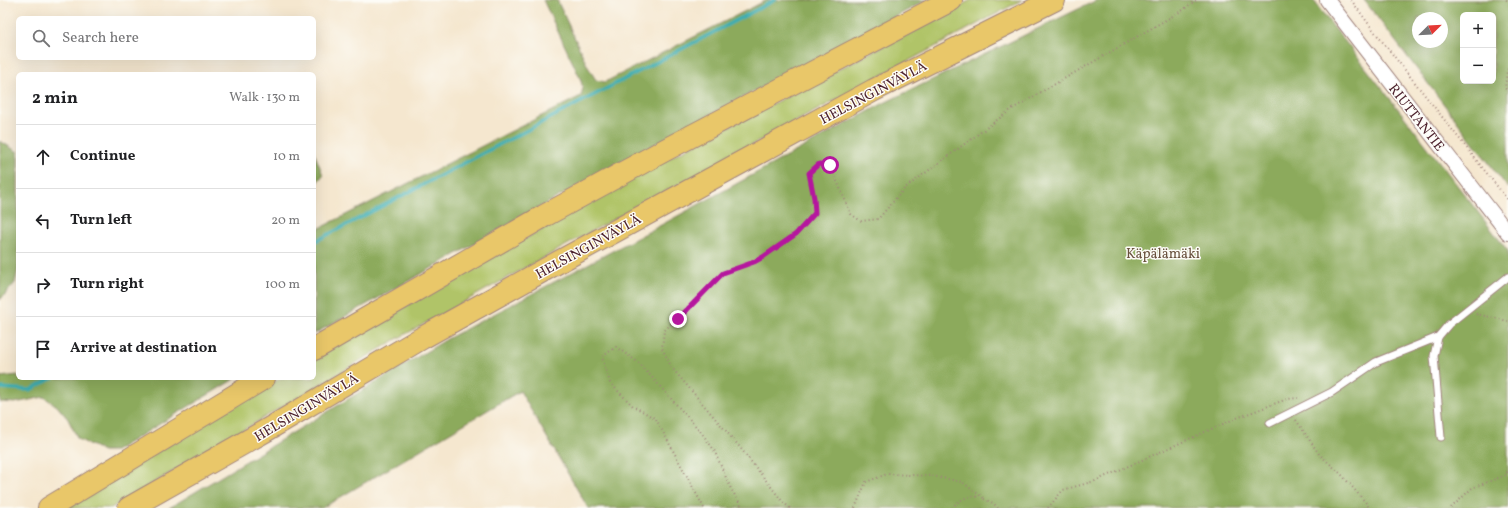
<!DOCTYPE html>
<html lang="en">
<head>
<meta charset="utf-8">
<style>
  body { margin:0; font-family:Vollkorn,serif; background:#f2f2f2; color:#202124 }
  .controls { position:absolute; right:12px; top:12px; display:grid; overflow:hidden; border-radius:6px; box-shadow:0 4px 16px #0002 }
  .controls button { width:36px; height:36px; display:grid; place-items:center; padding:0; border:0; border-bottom:1px solid #e0e0e0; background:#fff; color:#202124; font:20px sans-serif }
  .compass { position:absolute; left:1412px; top:12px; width:36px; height:36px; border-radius:50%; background:#fff; box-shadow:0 4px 16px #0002; rotate:66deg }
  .stop { position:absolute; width:12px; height:12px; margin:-9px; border:3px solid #b5179e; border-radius:50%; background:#fff }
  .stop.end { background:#b5179e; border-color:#fff; box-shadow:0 1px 4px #0008 }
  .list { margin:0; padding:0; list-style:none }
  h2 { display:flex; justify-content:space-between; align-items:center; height:52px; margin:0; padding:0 16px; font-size:17px }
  h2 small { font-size:13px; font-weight:400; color:#757577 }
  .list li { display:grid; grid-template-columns:26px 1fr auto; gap:12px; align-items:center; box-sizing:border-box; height:64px; padding:0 16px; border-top:1px solid #e0e0e0 }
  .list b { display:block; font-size:15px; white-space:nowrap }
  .list em { font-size:13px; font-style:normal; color:#757577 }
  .icon { flex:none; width:22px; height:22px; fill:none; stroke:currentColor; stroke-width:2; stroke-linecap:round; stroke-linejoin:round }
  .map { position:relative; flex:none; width:1508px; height:508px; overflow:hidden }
  .search { position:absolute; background:#fff; box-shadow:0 4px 16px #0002; left:16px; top:16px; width:300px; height:44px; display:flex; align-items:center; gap:10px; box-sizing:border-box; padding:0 14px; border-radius:6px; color:#757577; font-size:15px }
  .panel { position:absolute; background:#fff; box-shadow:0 4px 16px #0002; left:16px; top:72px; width:300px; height:308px; border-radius:6px }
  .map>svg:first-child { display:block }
</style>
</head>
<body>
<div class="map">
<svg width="1508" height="508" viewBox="0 0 1508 508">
  <rect width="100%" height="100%" fill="#fdfcf7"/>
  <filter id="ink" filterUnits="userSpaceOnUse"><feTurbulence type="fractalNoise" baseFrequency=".025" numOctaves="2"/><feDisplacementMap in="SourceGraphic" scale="8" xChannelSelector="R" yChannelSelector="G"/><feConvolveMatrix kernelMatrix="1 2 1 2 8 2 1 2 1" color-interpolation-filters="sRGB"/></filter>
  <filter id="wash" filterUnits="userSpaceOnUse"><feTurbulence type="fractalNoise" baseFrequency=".012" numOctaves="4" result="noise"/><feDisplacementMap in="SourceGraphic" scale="16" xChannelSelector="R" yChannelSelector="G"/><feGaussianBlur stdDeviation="0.9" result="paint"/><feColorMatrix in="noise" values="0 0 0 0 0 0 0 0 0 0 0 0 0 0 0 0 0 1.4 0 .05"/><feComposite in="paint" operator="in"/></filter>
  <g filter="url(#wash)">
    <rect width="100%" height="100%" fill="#f5e7cf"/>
    <!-- green -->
    <path fill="#b0c468" stroke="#7d724a" d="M971 0H1022L601 226 395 340 111 508H66L175 441 281 378H314V358L652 167Z"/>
    <!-- forest -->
    <g fill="#8caa5c" stroke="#6b6444" fill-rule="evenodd">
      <path d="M543 0H557L588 67 596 80 605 82 767 0H927L617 164 314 334V231L581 96 583 88 580 78Z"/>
      <path d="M1097 0H1314L1318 7 1399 110 1508 251V508H588L520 391 322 508H169L447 339 663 224 884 103Z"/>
      <path d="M1364 0H1508V188ZM1463 15H1493V81H1463ZM1418 18H1442V42H1418Z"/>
      <path d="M0 141 18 152V269L15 283 0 300Z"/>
      <path d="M314 152 323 175 314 186Z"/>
      <path d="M18 375V378H236L115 451H103L78 439 68 419 57 406 44 397 15 403 0 402V377Z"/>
    </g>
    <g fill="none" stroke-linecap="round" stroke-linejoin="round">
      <!-- stream -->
      <g stroke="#3daeb4" stroke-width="3.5">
        <path d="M314 242 775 0"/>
        <path d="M0 388 30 390 53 378"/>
      </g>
    </g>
  </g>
  <g filter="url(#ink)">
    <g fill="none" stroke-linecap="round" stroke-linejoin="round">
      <!-- lane casing -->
      <g stroke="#a0837d" stroke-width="9">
        <g id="lane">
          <path d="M1270 423 1332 392 1376 362 1438 337"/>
          <path d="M1441 437 1434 356 1438 337 1449 324 1508 277"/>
        </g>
      </g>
      <!-- street casing -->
      <g stroke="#a0837d" stroke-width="16">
        <path id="street" d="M1327 0 1508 233"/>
      </g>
      <!-- highway casing -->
      <g stroke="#a0837d" stroke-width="24">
        <g id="highway">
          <path d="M314 349 544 216 665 150 951 0"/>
          <path d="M49 508 264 378"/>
          <path d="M129 508 265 431 422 338 564 259 874 90 1054 0"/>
        </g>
      </g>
      <!-- path -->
      <g stroke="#a0837d" stroke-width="2" stroke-dasharray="1 3" stroke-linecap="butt">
        <path d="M1351 0 1374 31 1508 200"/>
        <path d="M1506 0 1508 1"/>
        <path d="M1508 69 1507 70 1505 88 1508 92"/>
        <path d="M1476 314 1508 321"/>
        <path d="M1296 420 1319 454 1341 474 1367 504 1369 508"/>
        <path d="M984 499 993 503 998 508"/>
        <path d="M704 508 656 419 633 406 610 383 602 357 616 347 639 363 701 432 714 450 731 489 743 508"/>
        <path d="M790 508 783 502 738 445 672 368 662 348 664 331 723 273 754 262 763 257 795 233 815 213 814 198 809 173 819 163 830 165 851 214 861 221 878 219 905 188 1012 109 1183 10 1196 0"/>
        <path d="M855 508 866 482 887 474 933 476 962 482 985 499"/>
        <path d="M952 508C960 499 968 495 980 497"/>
        <path d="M1048 508 1063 490 1095 481 1234 419 1287 399 1298 398"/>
        <path d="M1451 508 1472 488 1506 475 1508 470"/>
      </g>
      <!-- lane -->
      <use href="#lane" stroke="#fff" stroke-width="7"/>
      <!-- street -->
      <use href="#street" stroke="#fff" stroke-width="14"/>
      <!-- highway -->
      <use href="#highway" stroke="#e9c769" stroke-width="22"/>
    </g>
  </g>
  <g fill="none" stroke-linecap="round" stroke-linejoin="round" filter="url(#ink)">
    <!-- route -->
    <path stroke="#b5179e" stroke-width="5" d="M678 319 723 273 754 262 763 257 796 234 815 213 814 198 809 173 819 164 830 165"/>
  </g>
  <g text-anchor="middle" stroke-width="3" stroke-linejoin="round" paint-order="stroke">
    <!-- street labels -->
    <g font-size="14" fill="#4a1f2b" stroke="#fdfcf7">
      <text transform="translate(873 92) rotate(-28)" y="5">HELSINGINVÄYLÄ</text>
      <text transform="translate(1417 117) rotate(52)" y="5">RIUTTANTIE</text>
      <text transform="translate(588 246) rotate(-29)" y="5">HELSINGINVÄYLÄ</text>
      <text transform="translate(306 407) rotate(-31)" y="5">HELSINGINVÄYLÄ</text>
    </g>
    <!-- park labels -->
    <g font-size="14" fill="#69513d" stroke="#fdfcf7">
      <text x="1163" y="258">Käpälämäki</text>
    </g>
  </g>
</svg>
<div class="controls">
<button>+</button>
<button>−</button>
</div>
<svg class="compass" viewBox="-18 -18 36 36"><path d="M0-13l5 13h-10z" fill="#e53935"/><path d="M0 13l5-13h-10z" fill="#757577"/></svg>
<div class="stop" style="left:830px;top:165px"></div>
<div class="stop end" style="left:678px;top:319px"></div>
<div class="search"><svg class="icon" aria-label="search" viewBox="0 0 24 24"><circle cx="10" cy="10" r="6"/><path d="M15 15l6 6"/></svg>Search here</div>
<section class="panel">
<h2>2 min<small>Walk · 130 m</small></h2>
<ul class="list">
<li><svg class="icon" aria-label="ahead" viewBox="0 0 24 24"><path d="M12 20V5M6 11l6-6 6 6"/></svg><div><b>Continue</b></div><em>10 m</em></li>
<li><svg class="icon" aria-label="left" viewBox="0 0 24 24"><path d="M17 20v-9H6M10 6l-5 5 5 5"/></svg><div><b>Turn left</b></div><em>20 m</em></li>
<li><svg class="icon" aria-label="right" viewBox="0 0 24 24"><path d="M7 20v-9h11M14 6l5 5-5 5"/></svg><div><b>Turn right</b></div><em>100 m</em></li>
<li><svg class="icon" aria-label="arrive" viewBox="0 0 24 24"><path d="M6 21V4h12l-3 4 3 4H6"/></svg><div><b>Arrive at destination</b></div></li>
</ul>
</section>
</div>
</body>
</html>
